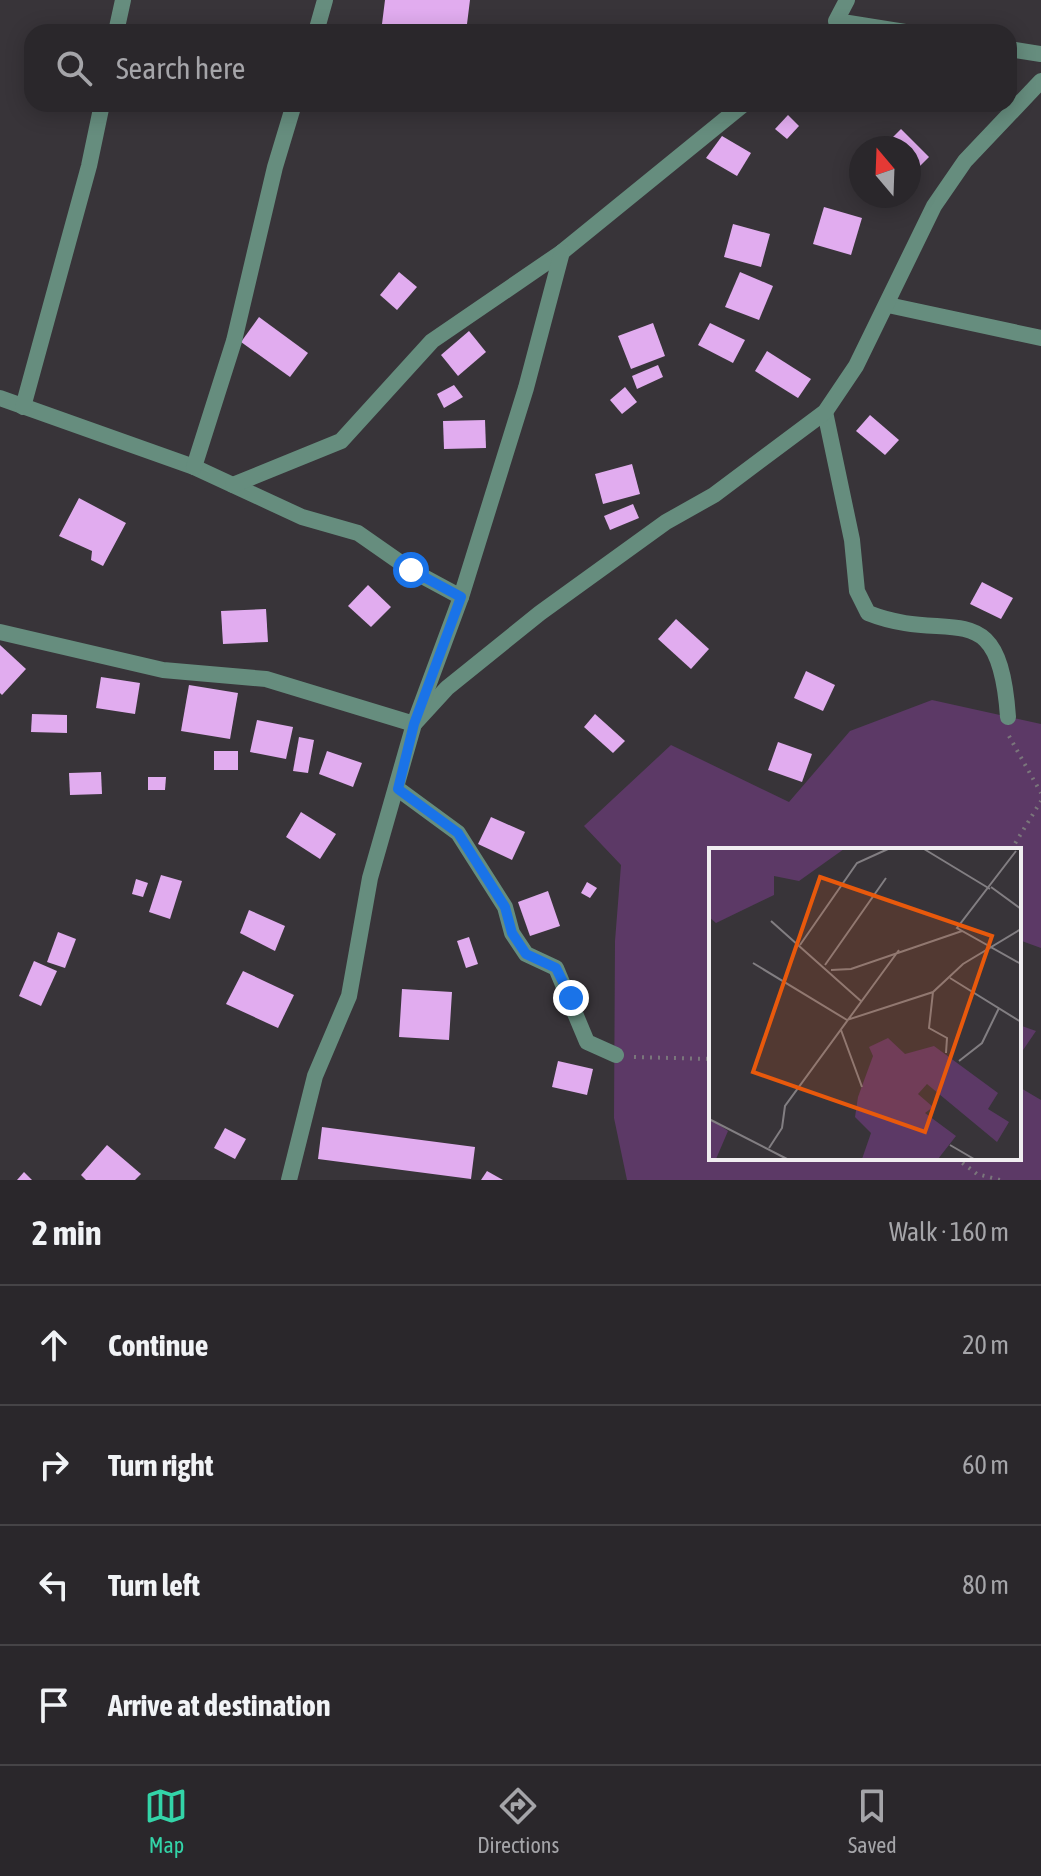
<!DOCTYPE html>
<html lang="en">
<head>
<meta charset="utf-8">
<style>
  body { margin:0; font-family:"Asap Condensed",sans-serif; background:#322f33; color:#f1f3f6 }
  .compass { position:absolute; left:849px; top:136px; width:72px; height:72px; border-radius:50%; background:#2a272b; box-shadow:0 4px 20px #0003; rotate:341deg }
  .stop { position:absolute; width:24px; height:24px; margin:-18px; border:6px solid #1a73e8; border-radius:50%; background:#fff }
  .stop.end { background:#1a73e8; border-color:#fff; box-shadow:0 2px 8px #0008 }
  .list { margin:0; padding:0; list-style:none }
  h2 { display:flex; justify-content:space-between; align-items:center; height:104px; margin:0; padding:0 32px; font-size:34px }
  h2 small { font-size:26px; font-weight:400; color:#a5a5a9 }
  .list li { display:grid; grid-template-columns:52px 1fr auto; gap:24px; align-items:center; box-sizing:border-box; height:120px; padding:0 32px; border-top:2px solid #464447 }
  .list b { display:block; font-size:30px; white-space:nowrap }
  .list em { font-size:26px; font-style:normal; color:#a5a5a9 }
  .icon { flex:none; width:44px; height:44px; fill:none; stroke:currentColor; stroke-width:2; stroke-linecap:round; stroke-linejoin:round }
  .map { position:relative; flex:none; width:1041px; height:1180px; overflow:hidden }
  .search { position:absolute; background:#2a272b; box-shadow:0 4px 20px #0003; left:24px; right:24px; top:24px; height:88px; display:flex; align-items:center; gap:20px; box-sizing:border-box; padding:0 28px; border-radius:24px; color:#a5a5a9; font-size:30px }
  .sheet { height:584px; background:#2a272b }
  nav { display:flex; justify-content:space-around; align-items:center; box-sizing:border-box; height:112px; border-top:2px solid #464447; background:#2a272b; font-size:22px; color:#a5a5a9 }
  nav a { display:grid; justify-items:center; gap:4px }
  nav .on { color:#33d4a8 }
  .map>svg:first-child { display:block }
</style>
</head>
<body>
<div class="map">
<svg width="1041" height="1180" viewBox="0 0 1041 1180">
  <rect width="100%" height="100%" fill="#383439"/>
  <!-- green -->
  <g fill="#5c3966">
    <path d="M932 700 1041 724V948L1019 940V850H711V1158H1019V1087L1041 1100V1180H627L614 1118 615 941 621 865 584 826 671 745 789 802 850 731Z"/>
    <path d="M1019 1025 1036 1031 1019 1056Z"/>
  </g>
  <!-- building -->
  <g fill="#e1acef">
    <path d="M385 0H470L466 32H381Z"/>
    <path d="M788 115 799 126 787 139 775 129Z"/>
    <path d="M901 129 929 157 909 177V148H882Z"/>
    <path d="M722 136 751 153 737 176 706 158Z"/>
    <path d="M824 207 862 218 851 255 813 244Z"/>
    <path d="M733 224 770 234 761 267 724 257Z"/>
    <path d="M399 272 417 287 397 310 380 295Z"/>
    <path d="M740 272 773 286 759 320 725 307Z"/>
    <path d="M259 317 308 353 290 377 241 342Z"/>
    <path d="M653 323 665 356 631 369 618 336Z"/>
    <path d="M710 323 745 340 733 363 698 345Z"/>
    <path d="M469 331 486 352 458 376 441 355Z"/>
    <path d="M767 351 811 379 798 398 755 371Z"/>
    <path d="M658 365 663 377 637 389 632 376Z"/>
    <path d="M454 385 463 397 444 408 437 394Z"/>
    <path d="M625 387 637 402 622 414 610 400Z"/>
    <path d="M870 415 899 440 885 455 856 431Z"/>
    <path d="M485 420 486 448 444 449 443 421Z"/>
    <path d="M632 464 640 494 603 504 595 474Z"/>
    <path d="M79 498 126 523 103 566 91 560 92 551 59 536Z"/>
    <path d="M633 504 639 518 610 530 604 516Z"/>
    <path d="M982 582 1013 598 1001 619 970 604Z"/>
    <path d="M368 585 391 607 371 627 348 606Z"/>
    <path d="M266 609 268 642 223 644 221 611Z"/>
    <path d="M676 619 709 649 691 669 658 639Z"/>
    <path d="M0 645 26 669 2 695 0 693Z"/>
    <path d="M806 671 835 685 823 711 794 698Z"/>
    <path d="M101 677 140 683 135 714 96 708Z"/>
    <path d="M189 685 238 693 230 739 181 731Z"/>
    <path d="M32 714 67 715V733L31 732Z"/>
    <path d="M595 714 625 741 613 753 584 727Z"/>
    <path d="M257 720 293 727 286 759 250 752Z"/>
    <path d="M299 737 314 740 308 773 293 771Z"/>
    <path d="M778 742 812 754 802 782 768 770Z"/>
    <rect x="214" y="751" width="24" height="19"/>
    <path d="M327 751 362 763 353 787 319 774Z"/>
    <path d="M101 772 102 794 70 795 69 773Z"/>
    <path d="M148 777H166L165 790H148Z"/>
    <path d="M301 812 336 834 320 859 286 837Z"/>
    <path d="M491 817 525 832 512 860 478 844Z"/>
    <path d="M161 875 182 881 170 919 149 912Z"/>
    <path d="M136 879 148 883 143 897 132 894Z"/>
    <path d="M587 882 597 888 590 898 581 893Z"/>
    <path d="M548 891 560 926 530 936 518 902Z"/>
    <path d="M249 910 285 926 275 951 240 933Z"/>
    <path d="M58 932 76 939 65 968 47 962Z"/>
    <path d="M469 937 478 964 466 968 457 941Z"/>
    <path d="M34 961 57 971 41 1006 19 996Z"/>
    <path d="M243 971 294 995 278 1028 226 1004Z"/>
    <path d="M402 989 452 992 449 1040 399 1037Z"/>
    <path d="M558 1061 593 1069 587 1095 552 1087Z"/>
    <path d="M322 1127 475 1147 471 1179 318 1159Z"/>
    <path d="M225 1128 246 1139 235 1159 214 1148Z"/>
    <path d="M107 1145 141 1174 135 1180H86L81 1175Z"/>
    <path d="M487 1171 503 1180H481Z"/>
    <path d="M24 1172 32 1180H17Z"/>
  </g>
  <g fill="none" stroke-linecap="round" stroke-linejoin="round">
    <!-- path -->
    <g stroke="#7a767b" stroke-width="4" stroke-dasharray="2 6" stroke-linecap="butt">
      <path d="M1009 736 1041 793"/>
      <path d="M1011 850 1041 801"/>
      <path d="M634 1057 711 1059"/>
      <path d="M956 1158 977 1174 1000 1180"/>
    </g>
    <!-- street -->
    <g stroke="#668d7e" stroke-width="16">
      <path d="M847 0 836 21 905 32"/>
      <path d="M116 32 123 0"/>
      <path d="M316 32 325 0"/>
      <path d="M1009 49 1041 54"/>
      <path d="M888 305 1041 338"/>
      <path d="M0 398 194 467 302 517 358 533 411 570 461 597"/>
      <path d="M23 407 89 166 102 104"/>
      <path d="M825 412 852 540 857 591 868 613C951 646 999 589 1008 717"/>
      <path d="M194 467 234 341 275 167 294 104"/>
      <path d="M233 485 341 441 432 341 562 252 744 104"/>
      <path d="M0 632 163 670 266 679 414 724 447 688 540 613 666 522 714 495 825 412 856 366 934 206 965 161 1041 81"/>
      <path d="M398 789 458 833 505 907 512 933 526 954 556 968 587 1042 616 1055"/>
      <path d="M289 1180 315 1076 349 996 370 878 414 724 461 597 526 388 562 252"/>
    </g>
  </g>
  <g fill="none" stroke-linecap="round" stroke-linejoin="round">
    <!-- route -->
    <path stroke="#1a73e8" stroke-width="10" d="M411 570 461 597 414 724 398 789 458 833 505 907 512 933 526 954 556 968 571 998"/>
  </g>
  <!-- overview -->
  <g transform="translate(709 848)">
    <rect width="312" height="312" fill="#383439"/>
    <path d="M0 1H135L90 33 65 28V47L7 75 0 69ZM179 190 196 206 225 198 289 245 279 261 300 274 288 294 218 236 209 246 224 259 216 265 247 288 229 311H153L162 285 146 269 149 249 164 208 160 199ZM0 270 19 283 7 311H0Z" fill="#5c3966"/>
    <path fill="none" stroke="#827e82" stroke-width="2" d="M215 1 281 41M307 3 248 80 312 116M282 39 312 61M62 73 153 154M91 97 148 15 179 1M44 115 138 172 224 144 254 116 312 81M116 117 177 30M122 122 142 121 253 83M241 130 312 174M224 144 220 180 238 190 237 205M132 182 153 239M250 213 273 195 290 160M0 271 78 311M241 297 265 311M60 300 73 280 76 258 190 102"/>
    <path fill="#e8590c" fill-opacity="0.15" stroke="#e8590c" stroke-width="4" d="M111 29 283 88 216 284 44 224Z"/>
    <rect width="312" height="312" fill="none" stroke="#f0edf0" stroke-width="4"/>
  </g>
</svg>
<svg class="compass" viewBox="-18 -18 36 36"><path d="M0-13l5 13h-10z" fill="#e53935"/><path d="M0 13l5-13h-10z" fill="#a5a5a9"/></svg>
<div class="stop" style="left:411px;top:570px"></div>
<div class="stop end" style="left:571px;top:998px"></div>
<div class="search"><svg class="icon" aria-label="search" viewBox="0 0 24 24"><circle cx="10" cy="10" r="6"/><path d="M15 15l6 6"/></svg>Search here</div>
</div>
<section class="sheet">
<h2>2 min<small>Walk · 160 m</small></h2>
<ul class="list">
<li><svg class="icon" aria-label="ahead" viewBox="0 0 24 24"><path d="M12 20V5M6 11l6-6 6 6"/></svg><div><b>Continue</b></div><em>20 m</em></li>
<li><svg class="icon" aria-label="right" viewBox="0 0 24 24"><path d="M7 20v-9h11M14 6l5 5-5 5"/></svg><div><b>Turn right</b></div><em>60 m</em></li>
<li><svg class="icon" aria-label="left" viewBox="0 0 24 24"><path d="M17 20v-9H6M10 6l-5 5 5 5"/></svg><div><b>Turn left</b></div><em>80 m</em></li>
<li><svg class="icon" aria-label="arrive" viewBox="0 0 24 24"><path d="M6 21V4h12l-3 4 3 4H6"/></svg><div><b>Arrive at destination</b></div></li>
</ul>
</section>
<nav>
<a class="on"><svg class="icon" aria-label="map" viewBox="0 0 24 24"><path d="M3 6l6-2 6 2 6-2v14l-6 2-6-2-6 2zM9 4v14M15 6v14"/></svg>Map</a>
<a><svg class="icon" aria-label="directions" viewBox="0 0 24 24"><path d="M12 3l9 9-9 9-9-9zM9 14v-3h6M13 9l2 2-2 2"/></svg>Directions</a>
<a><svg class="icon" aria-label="saved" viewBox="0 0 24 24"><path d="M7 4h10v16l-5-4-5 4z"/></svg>Saved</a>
</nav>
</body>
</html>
